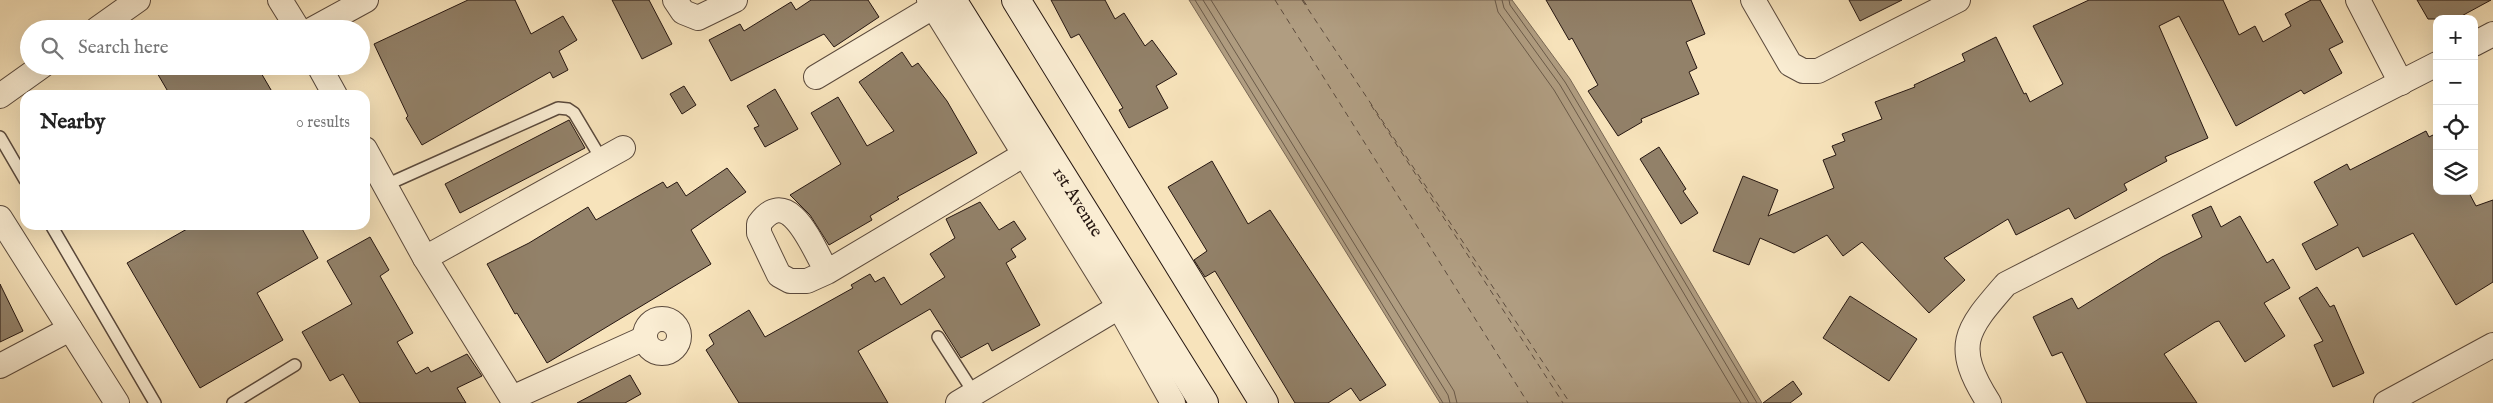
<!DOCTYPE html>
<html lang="en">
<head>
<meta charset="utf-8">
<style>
  body { margin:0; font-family:"IM FELL English",serif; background:#f6f6f6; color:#222 }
  .controls { position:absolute; right:15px; top:15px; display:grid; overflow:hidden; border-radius:10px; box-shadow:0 5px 20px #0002 }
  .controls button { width:45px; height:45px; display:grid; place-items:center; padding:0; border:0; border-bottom:1px solid #e0e0e0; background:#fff; color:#222; font:25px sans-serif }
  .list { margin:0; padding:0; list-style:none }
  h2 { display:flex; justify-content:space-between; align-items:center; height:65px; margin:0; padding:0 20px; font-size:21px }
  h2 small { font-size:16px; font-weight:400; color:#767676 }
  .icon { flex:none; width:28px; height:28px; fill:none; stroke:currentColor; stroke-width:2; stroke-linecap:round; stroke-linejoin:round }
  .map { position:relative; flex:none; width:2493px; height:403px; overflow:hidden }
  .search { position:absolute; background:#fff; box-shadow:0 5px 20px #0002; left:20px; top:20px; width:350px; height:55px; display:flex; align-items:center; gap:12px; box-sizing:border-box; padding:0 18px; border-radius:28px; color:#767676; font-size:19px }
  .panel { position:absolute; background:#fff; box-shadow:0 5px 20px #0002; left:20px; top:90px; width:350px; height:140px; border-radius:15px }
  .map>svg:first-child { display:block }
</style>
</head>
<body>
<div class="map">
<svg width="2493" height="403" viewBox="0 0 2493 403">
  <rect width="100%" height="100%" fill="#f7e3bb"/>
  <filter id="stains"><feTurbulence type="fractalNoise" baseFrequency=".004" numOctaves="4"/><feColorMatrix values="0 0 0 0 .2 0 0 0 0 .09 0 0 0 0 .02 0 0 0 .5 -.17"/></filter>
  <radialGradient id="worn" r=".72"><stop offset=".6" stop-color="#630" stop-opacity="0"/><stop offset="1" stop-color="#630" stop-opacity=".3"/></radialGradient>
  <!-- water -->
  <path fill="#b09d81" stroke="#786754" d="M1189 0H1512L1570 79 1762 403H1440Z"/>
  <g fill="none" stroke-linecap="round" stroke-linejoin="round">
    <!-- shore -->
    <g stroke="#6a5a49" stroke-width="1">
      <path d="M1195 0 1443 403"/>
      <path d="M1203 0 1448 395 1450 403"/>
      <path d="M1211 0 1454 391 1457 403"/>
      <path d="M1495 0 1498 12 1554 90 1741 403"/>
      <path d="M1502 0 1504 8 1560 85 1749 403"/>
      <path d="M1509 0 1510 5 1565 82 1757 403"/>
    </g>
    <!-- ferry -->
    <g stroke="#5d4c3e" stroke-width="1" stroke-dasharray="6 5" stroke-linecap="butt">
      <path d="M1275 0 1528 403"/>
      <path d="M1302 0 1570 403"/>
      <path d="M1303 0 1308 7"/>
      <path d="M1371 105 1563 403"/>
    </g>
  </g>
  <!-- building -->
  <g fill="#928169" stroke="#251611">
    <path d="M468 0H515L531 34 563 16 577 40 559 51 568 70 553 78 550 72 422 145 406 118 408 116 374 44Z"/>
    <path d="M612 0H649L672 44 642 59Z"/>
    <path d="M811 0H868L879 17 834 47 824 34 731 81 709 40 740 24 744 31 791 2 796 10Z"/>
    <path d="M1051 0H1105L1115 19 1124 13 1145 46 1152 40 1177 74 1156 86 1168 108 1129 128 1119 110 1123 108 1079 34 1071 38Z"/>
    <path d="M1546 0H1691L1705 34 1686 42 1697 68 1689 72 1699 94 1641 119 1642 122 1618 136 1588 91 1598 85 1572 38 1569 40Z"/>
    <path d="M1849 0H1902L1860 21Z"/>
    <path d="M2089 0H2223L2239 35 2255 26 2263 42 2291 26 2285 14 2311 0H2320L2343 42 2329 49 2342 73 2304 94 2301 90 2236 126 2179 16 2159 26 2208 138 2165 157 2167 161 2124 184 2127 190 2075 219 2069 208 2016 235 2008 219 1944 258 1965 280 1929 313 1862 242 1843 256 1827 235 1794 253 1760 238 1749 265 1713 251 1743 176 1778 190 1768 216 1834 188 1823 160 1836 155 1832 146 1845 141 1842 134 1882 119 1875 102 1915 87 1914 85 1965 61 1962 54 1996 37 2024 94 2026 93 2030 102 2063 84 2033 26Z"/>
    <path d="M2417 0H2491L2456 19H2428Z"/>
    <path d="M902 52 912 67 918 63 947 101 977 153 897 197 899 199 870 216 872 220 829 245 810 215 790 195 841 164 811 113 838 97 867 146 894 131 859 82Z"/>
    <path d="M153 66H257L274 95H170Z"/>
    <path d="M684 86 696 105 682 114 670 94Z"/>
    <path d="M775 89 798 129 765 147 754 128 759 126 747 106Z"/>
    <path d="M569 120 585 148 460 213 445 184Z"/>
    <path d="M2426 131 2429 137 2437 133V191H2468L2476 206 2493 200V282L2456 305 2413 233 2363 257 2358 247 2316 270 2302 244 2338 225 2314 182 2347 164 2350 170Z"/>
    <path d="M1659 147 1686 189 1683 191 1698 213 1681 224 1640 159Z"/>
    <path d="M1212 161 1248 224 1270 210 1386 385 1360 401 1351 388 1328 403H1295L1215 271 1205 277 1194 260 1207 251 1168 187Z"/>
    <path d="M727 168 746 192 691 230 711 264 547 363 517 313 515 314 487 264 529 243 588 207 596 220 663 182 667 188 677 182 686 196Z"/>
    <path d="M980 202 999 230 1014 221 1026 239 1011 249 1016 257 1006 263 1040 325 992 351 988 343 961 358 930 309 858 351 888 403H739L706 350 714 344 709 335 749 310 765 337 853 288 851 285 870 274 875 282 884 277 901 305 945 277 930 254 955 238 946 219Z"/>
    <path d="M2211 206 2221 227 2240 216 2267 263 2273 259 2290 288 2264 303 2285 336 2245 362 2219 321 2215 322 2164 354 2197 403H2087L2062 352 2052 356 2033 317 2072 298 2078 309 2162 257 2202 237 2192 215Z"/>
    <path d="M194 225H300L318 258 257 293 283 340 200 388 127 263Z"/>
    <path d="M370 237 389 270 380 276 413 333 397 342 416 374 428 367 431 372 467 354 482 376 457 388 466 403H360L343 374 330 381 302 332 352 304 327 261Z"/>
    <path d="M0 284 23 331 0 342Z"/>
    <path d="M2317 287 2330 307 2334 305 2364 373 2333 387 2314 345 2323 341 2299 298Z"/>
    <path d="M1850 296 1917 339 1889 381 1823 338Z"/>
    <path d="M630 375 641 394 625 403H577Z"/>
    <path d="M1793 381 1802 394 1790 403H1763Z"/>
  </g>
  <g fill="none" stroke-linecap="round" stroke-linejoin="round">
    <!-- service casing -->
    <g stroke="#5a493c" stroke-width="14">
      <g id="service">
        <path d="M0 137 25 180"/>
        <path d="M386 185 558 108 568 109 574 113 602 160"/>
        <path d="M51 225 155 403"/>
        <path d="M938 337 974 393"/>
        <path d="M233 403 295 365"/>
      </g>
    </g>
    <!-- minor casing -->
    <g stroke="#5a493c" stroke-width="26">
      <g id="minor">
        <path d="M280 0 298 29"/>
        <path d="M675 0 683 12 698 18 735 0"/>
        <path d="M929 0 1119 307 1173 403"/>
        <path d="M1753 0 1790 64 1803 71H1818L1958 0"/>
        <path d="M2358 0 2401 83"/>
        <path d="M97 29 138 0"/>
        <path d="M313 29 366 0"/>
        <path d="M2474 44 2493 34"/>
        <path d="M319 66 335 95"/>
        <path d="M816 77 933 7"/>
        <path d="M0 96 42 66"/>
        <path d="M365 149 425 258 515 403"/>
        <path d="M0 218 117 403"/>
        <path d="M425 258 623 148"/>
        <path d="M827 272C813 248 789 182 759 224V233L779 275 790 281H807L827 272 1025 154"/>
        <circle cx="662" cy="336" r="17"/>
        <path d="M0 366 70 329"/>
        <path d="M512 398 645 338"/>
        <path d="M958 403 1119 307"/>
        <path d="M1989 403C1952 345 1966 330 2006 284L2437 64"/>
        <path d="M2386 403 2493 345"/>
      </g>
    </g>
    <!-- secondary casing -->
    <g stroke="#251611" stroke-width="30">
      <g id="secondary">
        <path id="s1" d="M952 0 1204 403"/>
        <path d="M1016 0 1264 403"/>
      </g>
    </g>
    <!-- service -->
    <use href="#service" stroke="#faedd3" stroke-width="11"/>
    <!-- minor -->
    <use href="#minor" stroke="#faedd3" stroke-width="24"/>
    <!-- secondary -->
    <use href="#secondary" stroke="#faedd3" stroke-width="28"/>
  </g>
  <g text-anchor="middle" stroke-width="5" stroke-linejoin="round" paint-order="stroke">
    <!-- street labels -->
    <g font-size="18" fill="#251611" stroke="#faedd3">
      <text dy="6" stroke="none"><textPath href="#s1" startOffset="238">1st Avenue</textPath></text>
    </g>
  </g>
  <rect width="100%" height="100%" filter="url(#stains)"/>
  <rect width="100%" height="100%" fill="url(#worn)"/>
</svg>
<div class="controls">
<button>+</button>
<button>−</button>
<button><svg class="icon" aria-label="locate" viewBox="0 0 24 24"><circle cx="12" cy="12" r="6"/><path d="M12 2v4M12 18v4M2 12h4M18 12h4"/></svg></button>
<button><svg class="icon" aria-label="layers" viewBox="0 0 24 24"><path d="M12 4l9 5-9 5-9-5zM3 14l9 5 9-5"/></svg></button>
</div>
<div class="search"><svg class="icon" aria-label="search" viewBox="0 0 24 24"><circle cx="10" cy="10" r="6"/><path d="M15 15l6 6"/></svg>Search here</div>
<section class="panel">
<h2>Nearby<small>0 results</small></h2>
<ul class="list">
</ul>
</section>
</div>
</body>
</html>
